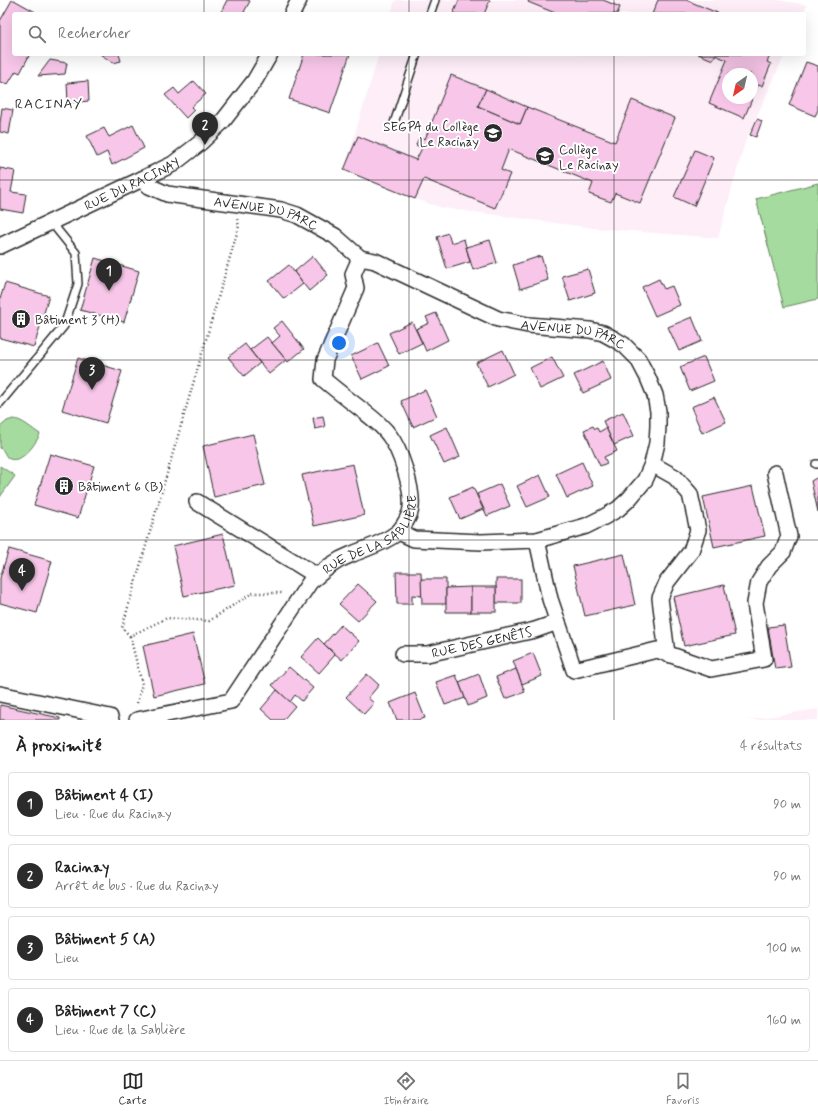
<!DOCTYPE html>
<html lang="fr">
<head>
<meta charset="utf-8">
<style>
  body { margin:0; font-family:Mynerve,sans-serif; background:#f2f2f2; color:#222 }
  .compass { position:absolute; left:722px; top:68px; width:36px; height:36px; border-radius:50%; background:#fff; box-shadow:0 4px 16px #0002; rotate:214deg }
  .you { position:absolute; left:339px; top:343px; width:14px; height:14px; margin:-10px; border:3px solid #fff; border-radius:50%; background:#1a73e8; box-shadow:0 0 0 6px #1a73e833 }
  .badge { display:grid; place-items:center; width:26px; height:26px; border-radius:50%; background:#2b2b2b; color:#fff; font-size:13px; font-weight:700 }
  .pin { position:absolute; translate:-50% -33px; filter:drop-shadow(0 1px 2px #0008) }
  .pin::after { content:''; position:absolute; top:21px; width:14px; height:12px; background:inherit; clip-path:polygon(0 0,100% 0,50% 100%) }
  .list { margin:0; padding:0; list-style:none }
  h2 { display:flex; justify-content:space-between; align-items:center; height:52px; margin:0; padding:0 16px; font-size:17px }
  h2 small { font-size:13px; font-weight:400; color:#767676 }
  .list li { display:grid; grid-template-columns:26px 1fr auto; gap:12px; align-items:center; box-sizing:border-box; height:64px; margin:0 8px 8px; padding:0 8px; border:1px solid #e0e0e0; border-radius:4px }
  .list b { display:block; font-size:15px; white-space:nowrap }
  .list p { margin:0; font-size:13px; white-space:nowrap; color:#767676 }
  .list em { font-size:13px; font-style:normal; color:#767676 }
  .icon { flex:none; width:22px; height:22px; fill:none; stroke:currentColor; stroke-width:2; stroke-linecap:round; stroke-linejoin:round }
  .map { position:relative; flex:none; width:818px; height:720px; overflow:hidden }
  .search { position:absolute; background:#fff; box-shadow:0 4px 16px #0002; left:12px; right:12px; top:12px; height:44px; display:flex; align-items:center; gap:10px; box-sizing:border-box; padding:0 14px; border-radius:4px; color:#767676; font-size:15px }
  .sheet { height:340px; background:#fff }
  nav { display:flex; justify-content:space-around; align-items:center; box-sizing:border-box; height:56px; border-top:1px solid #e0e0e0; background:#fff; font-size:11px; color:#767676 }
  nav a { display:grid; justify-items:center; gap:2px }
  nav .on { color:#2b2b2b }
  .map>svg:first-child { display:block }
</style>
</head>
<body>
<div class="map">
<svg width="818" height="720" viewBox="0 0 818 720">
  <rect width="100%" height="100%" fill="#fff"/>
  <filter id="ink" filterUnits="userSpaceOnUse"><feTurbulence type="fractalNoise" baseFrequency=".025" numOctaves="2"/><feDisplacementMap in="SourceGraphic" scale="8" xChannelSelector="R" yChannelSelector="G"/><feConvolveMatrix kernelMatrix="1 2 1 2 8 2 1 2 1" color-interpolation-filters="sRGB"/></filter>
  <g filter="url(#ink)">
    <!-- built -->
    <g fill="#fdeef8" fill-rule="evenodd">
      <path d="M395 0H778L807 5 803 14H391Z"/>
      <path d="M379 54H785L745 142 718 238 593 228 443 208 415 199 344 170ZM728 74H752V98H728Z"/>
      <path d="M818 709V720H747Z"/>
    </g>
    <!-- green -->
    <g fill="#a5db9e" stroke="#688364">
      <path d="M818 183V299L784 307 756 199Z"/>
      <path d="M13 419C22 419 32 429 40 434 36 443 23 463 10 459 5 458 5 450 0 448V427L7 421Z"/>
      <path d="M0 466 15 476 0 497Z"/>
    </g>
    <!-- building -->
    <g fill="#f7c6e8" stroke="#2b2b2b" fill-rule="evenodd">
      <path d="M12 0H14L39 14H14V54H30L20 73 16 71 8 84 0 82V21Z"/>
      <path d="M227 0H247L250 1 244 12 247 14H220Z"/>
      <path d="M459 0H490L484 14H453Z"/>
      <path d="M529 0H603L620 7 617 14H555V13L528 2Z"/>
      <path d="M658 0H686L720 14H652Z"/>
      <path d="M100 54H119L121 61 113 63Z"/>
      <path d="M304 54H350L330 113 289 99Z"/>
      <path d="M698 54H771L767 62 771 64 762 86 758 85 744 118 709 103 727 60 715 55 713 60ZM728 74H752V98H728Z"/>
      <path d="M50 60 67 63 65 74 38 76Z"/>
      <path d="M806 62 818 66V110L815 116 789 105Z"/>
      <path d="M451 75 486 89 478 106 520 124 527 107 615 142 632 100 675 118 640 203 615 193 611 202 589 194 593 183 509 149 501 170 510 174 495 208 424 179 415 199 344 170 358 136 416 160 422 148 416 145 419 137 425 139Z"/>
      <path d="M88 81 89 101 68 103 67 83Z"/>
      <path d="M194 81 206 94 191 107 194 110 186 118 165 95 174 88 179 94Z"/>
      <path d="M486 89 527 107 520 124 478 106Z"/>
      <path d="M2 108 13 110 9 134 0 132V123Z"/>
      <path d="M757 119 762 121 756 137 750 135Z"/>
      <path d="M133 125 144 148 112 165 107 152 97 157 87 136 104 128 109 137Z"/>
      <path d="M695 150 714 158 694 206 674 197Z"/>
      <path d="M0 168 15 171 11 192 26 194 23 213 0 209Z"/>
      <path d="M448 233 451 243 464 239 470 262 447 269 437 237Z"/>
      <path d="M490 240 497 263 473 270 466 247Z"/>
      <path d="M313 256 328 275 309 291 294 272Z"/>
      <path d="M541 256 548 280 520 289 513 265Z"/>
      <path d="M95 258 139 271 124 322 80 310Z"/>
      <path d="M289 265 303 284 284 299 269 281Z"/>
      <path d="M588 269 595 293 570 301 562 276Z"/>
      <path d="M659 279 664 289 672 286 680 305 655 316 642 287Z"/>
      <path d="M5 283 49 296 34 347 0 338V299Z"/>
      <path d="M436 313 448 340 426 351 416 329 429 323 426 317Z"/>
      <path d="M692 317 702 341 679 351 668 327Z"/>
      <path d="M282 321 304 349 288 362 272 343 280 336 273 328Z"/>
      <path d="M412 322 422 343 399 354 389 333Z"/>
      <path d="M267 337 286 360 269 374 250 350Z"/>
      <path d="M378 343 389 366 362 379 351 356Z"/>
      <path d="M245 344 260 363 244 376 228 357Z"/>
      <path d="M503 350 514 374 488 387 476 363Z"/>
      <path d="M552 357 563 378 540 389 530 368Z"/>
      <path d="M704 357 714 381 690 391 680 367Z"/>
      <path d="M78 358 122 371 106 423 62 410Z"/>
      <path d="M603 361 611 380 583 393 574 375Z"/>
      <path d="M425 390 437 416 413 427 401 401Z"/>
      <path d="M714 397 726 422 702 433 691 407Z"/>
      <path d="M623 412 634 436 614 445 603 421Z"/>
      <path d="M323 416 325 427 315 429 313 418Z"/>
      <path d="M593 426 595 429 597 428 599 432 606 428 617 451 604 457 607 463 600 466 584 430Z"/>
      <path d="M447 427 460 457 444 464 430 435Z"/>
      <path d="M253 434 265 485 214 497 203 446Z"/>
      <path d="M50 454 94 466 78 518 34 505Z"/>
      <path d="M582 462 593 486 567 498 556 474Z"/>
      <path d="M353 464 364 515 314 526 302 475Z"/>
      <path d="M540 475 550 497 527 507 517 486Z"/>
      <path d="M818 477V512L811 481Z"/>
      <path d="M500 484 510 506 487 516 477 494Z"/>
      <path d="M753 486 765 536 714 547 703 497Z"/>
      <path d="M473 487 483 509 460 519 450 497Z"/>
      <path d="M223 534 235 585 184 596 173 546Z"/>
      <path d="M9 549 52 561 37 613 0 603V578Z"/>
      <path d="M624 554 635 605 585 616 573 566Z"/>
      <path d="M396 572H421L422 596 412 595V604H397Z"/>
      <path d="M421 579H446V604H422Z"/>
      <rect x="496" y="579" width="25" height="24"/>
      <path d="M358 584 377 601 358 621 339 604Z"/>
      <path d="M724 585 735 635 684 646 673 597Z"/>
      <path d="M471 587V612H446V588Z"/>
      <rect x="471" y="587" width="25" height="25"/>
      <path d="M341 625 359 641 342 660 324 644Z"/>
      <path d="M784 625 791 667 775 669 768 627Z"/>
      <path d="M193 634 205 684 154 696 143 646Z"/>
      <path d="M318 638 335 655 319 673 301 657Z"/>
      <path d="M533 653 542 676 522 684 513 661Z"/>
      <path d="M289 667 313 688 302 701 295 695 290 702 272 685Z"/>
      <path d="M516 669 525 692 505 699 496 677Z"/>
      <path d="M367 674 379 685 368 698 374 703 364 714 346 697Z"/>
      <path d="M479 674 487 698 468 706 459 682Z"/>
      <path d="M456 675 465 698 445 705 436 682Z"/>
      <path d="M277 690 295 706 283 720H273L261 709Z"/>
      <path d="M415 693 425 718 419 720H397L390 703Z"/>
      <path d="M0 705 60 718V720H0Z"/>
    </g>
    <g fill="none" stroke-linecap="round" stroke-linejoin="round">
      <!-- service casing -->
      <g stroke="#2b2b2b" stroke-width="10">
        <g id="service">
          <path d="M430 14 435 0"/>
          <path d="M393 126 417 54"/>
          <path d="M0 403 64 326 78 284 76 253 51 222"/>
          <path d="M816 464H818"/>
        </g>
      </g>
      <!-- minor casing -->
      <g stroke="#2b2b2b" stroke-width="18">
        <g id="minor">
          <path d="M292 14 299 0"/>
          <path id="s1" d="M142 179 149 186 167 194 281 210 297 215 335 236 360 258 375 261 498 319 528 325 590 330 603 333 614 339 624 345 638 359 648 378 655 395 658 411V426L657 443 652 464 645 480 629 499 618 509 604 517 586 526 537 540 481 542 414 539 399 532"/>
          <path id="s2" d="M0 246 142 179 173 164 200 143 223 121 237 103 255 80 270 54"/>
          <path d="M652 464 675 477 690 494 698 530 691 551 667 582 660 598 667 654"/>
          <path d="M197 502 317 576"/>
          <path d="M537 540 550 599 574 670 657 650 711 669 764 659 755 603 759 582 769 566 783 552 789 536 775 473"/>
          <path id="s3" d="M403 654H427L535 630 558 622"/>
          <path d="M0 694 110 717 111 720"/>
          <path id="s4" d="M137 720 231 701 310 582C323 571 334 561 350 555 366 548 383 544 397 533 403 528 411 514 411 507 413 488 400 449 389 435 382 425 371 417 362 410 349 400 336 390 323 379L325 360 356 288 353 274 360 258"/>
        </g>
      </g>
      <!-- path -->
      <g stroke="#2b2b2b" stroke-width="2.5" stroke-dasharray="1 3" stroke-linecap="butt">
        <path d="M130 636 122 628 239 226 237 219"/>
        <path d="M137 703 142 684 130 636 167 618 209 621 252 593H284"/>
      </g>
      <!-- service -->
      <use href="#service" stroke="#fff" stroke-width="7"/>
      <!-- minor -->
      <use href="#minor" stroke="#fff" stroke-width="15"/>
    </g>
  </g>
  <!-- grid -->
  <path fill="none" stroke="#2b2b2b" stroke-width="1" stroke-opacity="0.55" d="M204 0V14M409 0V14M614 0V14M204 54V720M409 54V720M614 54V720M0 180H818M0 360H818M0 540H818"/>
  <!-- icons -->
  <defs>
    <g id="school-disc" transform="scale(1)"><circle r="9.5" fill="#2b2b2b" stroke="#fff"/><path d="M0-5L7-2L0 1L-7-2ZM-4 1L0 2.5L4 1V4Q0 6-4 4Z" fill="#fff"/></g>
    <g id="building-disc" transform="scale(1)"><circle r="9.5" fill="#2b2b2b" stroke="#fff"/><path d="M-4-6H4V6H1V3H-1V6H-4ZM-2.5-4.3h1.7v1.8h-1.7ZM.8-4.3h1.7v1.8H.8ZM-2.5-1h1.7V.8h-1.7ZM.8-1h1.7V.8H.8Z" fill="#fff"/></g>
  </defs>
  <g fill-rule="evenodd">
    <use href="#school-disc" x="493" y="133"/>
    <use href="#school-disc" x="545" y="156"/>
    <use href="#building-disc" x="21" y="319"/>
    <use href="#building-disc" x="64" y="486"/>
  </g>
  <g text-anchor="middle" stroke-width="4" stroke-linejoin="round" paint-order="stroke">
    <!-- poi labels -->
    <g font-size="13" fill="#2b2b2b" stroke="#fff" text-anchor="start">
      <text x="479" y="131" text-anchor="end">SEGPA du Collège<tspan x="479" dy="15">Le Racinay</tspan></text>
      <text x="559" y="154">Collège<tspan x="559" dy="15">Le Racinay</tspan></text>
      <text x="35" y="324">Bâtiment 3 (H)</text>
      <text x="78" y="491">Bâtiment 6 (B)</text>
    </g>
    <!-- street labels -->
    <g font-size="13" fill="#2b2b2b" stroke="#fff">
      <text dy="5" stroke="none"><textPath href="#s2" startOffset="146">RUE DU RACINAY</textPath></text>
      <text dy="5" stroke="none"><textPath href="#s1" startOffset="131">AVENUE DU PARC</textPath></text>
      <text dy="5" stroke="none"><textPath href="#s1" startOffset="467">AVENUE DU PARC</textPath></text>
      <text dy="5" stroke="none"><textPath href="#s4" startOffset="319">RUE DE LA SABLIÈRE</textPath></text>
      <text dy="5" stroke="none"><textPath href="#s3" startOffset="80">RUE DES GENÊTS</textPath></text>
    </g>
    <!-- neighbourhood labels -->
    <g font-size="14" letter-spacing="1" fill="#2b2b2b" stroke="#fff">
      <text x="49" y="108">RACINAY</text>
    </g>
  </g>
</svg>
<svg class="compass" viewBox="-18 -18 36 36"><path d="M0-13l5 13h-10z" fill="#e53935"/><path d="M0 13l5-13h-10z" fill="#767676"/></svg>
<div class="you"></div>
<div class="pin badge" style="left:109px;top:291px">1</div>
<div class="pin badge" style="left:205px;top:145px">2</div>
<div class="pin badge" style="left:92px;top:390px">3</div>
<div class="pin badge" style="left:22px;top:591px">4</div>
<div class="search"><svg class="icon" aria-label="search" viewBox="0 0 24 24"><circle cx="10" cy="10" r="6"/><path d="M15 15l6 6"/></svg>Rechercher</div>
</div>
<section class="sheet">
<h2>À proximité<small>4 résultats</small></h2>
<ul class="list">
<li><span class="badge">1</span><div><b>Bâtiment 4 (I)</b><p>Lieu · Rue du Racinay</p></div><em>90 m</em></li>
<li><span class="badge">2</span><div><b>Racinay</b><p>Arrêt de bus · Rue du Racinay</p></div><em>90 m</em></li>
<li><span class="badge">3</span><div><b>Bâtiment 5 (A)</b><p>Lieu</p></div><em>100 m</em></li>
<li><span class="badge">4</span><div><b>Bâtiment 7 (C)</b><p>Lieu · Rue de la Sablière</p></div><em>160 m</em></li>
</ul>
</section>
<nav>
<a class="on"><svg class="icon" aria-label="map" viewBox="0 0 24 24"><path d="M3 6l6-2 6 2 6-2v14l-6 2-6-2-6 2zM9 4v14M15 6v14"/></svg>Carte</a>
<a><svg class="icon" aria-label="directions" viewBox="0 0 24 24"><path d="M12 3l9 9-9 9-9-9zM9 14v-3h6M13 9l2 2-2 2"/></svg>Itinéraire</a>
<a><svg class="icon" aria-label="saved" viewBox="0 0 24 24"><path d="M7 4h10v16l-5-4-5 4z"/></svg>Favoris</a>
</nav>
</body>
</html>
